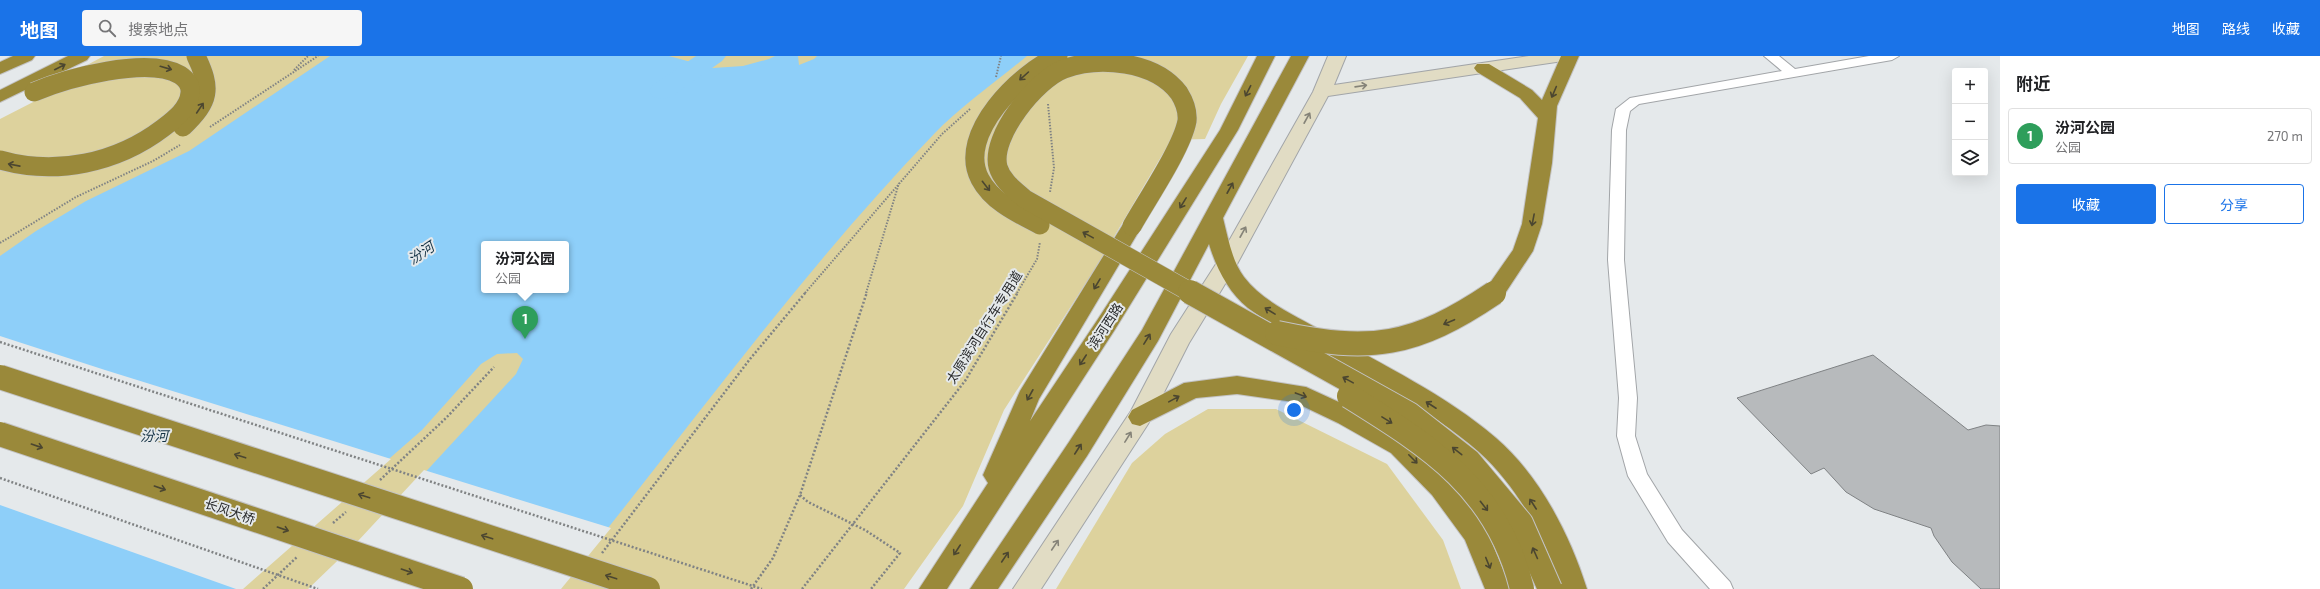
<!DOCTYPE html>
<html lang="zh">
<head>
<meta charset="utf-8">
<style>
  body { margin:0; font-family:"Exo 2","Noto Sans SC",sans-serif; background:#f6f6f6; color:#202124 }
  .controls { position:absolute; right:12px; top:12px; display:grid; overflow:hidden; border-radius:4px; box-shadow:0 4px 16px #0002 }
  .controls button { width:36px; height:36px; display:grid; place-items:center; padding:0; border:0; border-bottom:1px solid #e0e0e0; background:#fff; color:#202124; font:20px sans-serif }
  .you { position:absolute; left:1294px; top:354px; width:14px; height:14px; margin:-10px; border:3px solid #fff; border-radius:50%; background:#1a73e8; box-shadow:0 0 0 6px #1a73e833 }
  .badge { display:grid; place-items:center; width:26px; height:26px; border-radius:50%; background:#1a73e8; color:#fff; font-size:13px; font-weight:700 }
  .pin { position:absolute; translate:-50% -33px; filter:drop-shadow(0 1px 2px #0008) }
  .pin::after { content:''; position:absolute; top:21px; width:14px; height:12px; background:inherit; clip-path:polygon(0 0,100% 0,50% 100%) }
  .popup { position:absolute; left:481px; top:185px; width:88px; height:52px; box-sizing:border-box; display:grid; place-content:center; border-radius:4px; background:#fff; filter:drop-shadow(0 1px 3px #0005); font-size:13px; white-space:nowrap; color:#757577 }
  .popup b { font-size:15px; color:#202124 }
  .popup::after { content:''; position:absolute; left:50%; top:100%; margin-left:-8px; border:8px solid transparent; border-top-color:#fff }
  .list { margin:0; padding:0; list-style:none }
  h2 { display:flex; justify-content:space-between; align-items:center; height:52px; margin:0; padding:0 16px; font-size:17px }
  h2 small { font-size:13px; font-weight:400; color:#757577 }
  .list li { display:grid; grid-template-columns:26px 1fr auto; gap:12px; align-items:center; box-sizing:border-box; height:56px; margin:0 8px 8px; padding:0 8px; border:1px solid #e0e0e0; border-radius:4px }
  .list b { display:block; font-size:15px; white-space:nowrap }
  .list p { margin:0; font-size:13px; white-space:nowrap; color:#757577 }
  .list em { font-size:13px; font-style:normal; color:#757577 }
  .actions { display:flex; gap:8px; padding:12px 16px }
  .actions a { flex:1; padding:9px 0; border:1px solid #1a73e8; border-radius:4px; text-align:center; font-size:14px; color:#1a73e8 }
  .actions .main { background:#1a73e8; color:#fff }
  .icon { flex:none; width:22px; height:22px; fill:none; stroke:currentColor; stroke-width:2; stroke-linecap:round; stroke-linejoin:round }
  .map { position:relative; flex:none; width:2000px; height:533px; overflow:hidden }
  header { display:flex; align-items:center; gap:24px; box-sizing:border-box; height:56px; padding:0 20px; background:#1a73e8; color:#fff }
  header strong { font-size:19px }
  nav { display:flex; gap:22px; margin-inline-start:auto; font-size:14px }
  .search { width:280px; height:36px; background:#f6f6f6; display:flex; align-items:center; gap:10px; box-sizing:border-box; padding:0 14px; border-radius:4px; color:#757577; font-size:15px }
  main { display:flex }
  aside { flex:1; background:#fff }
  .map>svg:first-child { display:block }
</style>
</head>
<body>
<header>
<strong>地图</strong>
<div class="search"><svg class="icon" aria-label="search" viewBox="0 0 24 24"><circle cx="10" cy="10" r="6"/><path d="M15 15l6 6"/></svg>搜索地点</div>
<nav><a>地图</a><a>路线</a><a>收藏</a></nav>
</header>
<main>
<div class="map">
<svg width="2000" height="533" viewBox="0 0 2000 533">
  <rect width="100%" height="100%" fill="#e5e9eb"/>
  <!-- green -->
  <g fill="#ddd29d" fill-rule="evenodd">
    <path d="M104 0H1248L1221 48 1205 83 1171 84 1095 213 1004 354 963 450 904 533H0V63L41 42 72 17ZM484 188H566V234H484Z"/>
    <path d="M1208 353H1276L1387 408 1443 484 1461 533H1056L1132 407 1165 378Z"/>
  </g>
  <!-- water -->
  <path fill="#8ecff9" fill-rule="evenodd" d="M330 0H669L713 12 743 10 769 3 775 0H798L799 9 814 3 817 0H1027C998 24 960 51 934 78 797 220 683 381 559 533L360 487 516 318 523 303 517 297 497 298 481 308 422 374 240 533H0V200L36 175 86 145 189 95ZM484 188H566V234H484Z"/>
  <!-- pier -->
  <g fill="#e5e9eb">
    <path d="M0 280 105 314 391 403 243 533H236L0 449Z"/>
    <path d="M424 414 559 456 611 472 561 533H308L358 485Z"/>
  </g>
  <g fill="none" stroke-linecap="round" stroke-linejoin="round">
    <!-- river -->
    <path fill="#8ecff9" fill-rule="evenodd" d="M696 0H726L722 5 671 41 662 43 653 41 649 35 653 29Z"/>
  </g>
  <!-- building -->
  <path fill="#b7babc" stroke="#7f8284" d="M1873 299 1968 374 1986 369 2000 370V533H1981L1952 506 1934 480 1931 472 1874 453 1846 436 1824 412 1811 418 1737 342Z"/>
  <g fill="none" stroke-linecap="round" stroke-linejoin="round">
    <!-- street casing -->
    <g stroke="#a2a5a8" stroke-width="2">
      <path id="street" d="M1764 0H1779L1795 13 1869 0H1899L1892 4 1639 48 1630 55 1626 74 1624 204 1637 342 1635 380 1647 418 1682 474 1730 526 1733 533H1710L1668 486 1628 420 1617 380 1619 342 1608 204 1612 74 1616 53 1630 42 1782 15Z"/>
    </g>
    <!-- secondary casing -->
    <g stroke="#a2a5a8" stroke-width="2">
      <path id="secondary" d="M1328 0H1346L1334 29 1529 0H1572L1569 4 1563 5 1328 40 1236 210 1189 287 1148 368 1041 533H1013L1131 355 1171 278 1216 208 1313 36Z"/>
    </g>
    <!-- highway casing -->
    <g stroke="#c3c3c4" stroke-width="2">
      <g id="highway">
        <path d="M13 0H35L32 4 0 18V6Z"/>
        <path d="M68 0H90L87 4 0 46V34Z"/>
        <path d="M1257 0H1275L1238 74 1114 275 947 533H919L988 427 983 419 1020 335 1125 165 1132 163 1139 165 1142 170 1039 343 1030 365 1098 263 1220 74Z"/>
        <path d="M1291 0H1309L1223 162C1228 182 1232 205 1244 221 1264 247 1298 261 1326 277 1383 309 1446 339 1496 382 1540 420 1570 479 1587 533H1561C1546 483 1518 431 1479 396 1429 352 1361 318 1302 284 1284 274 1264 264 1248 252 1228 236 1216 211 1209 188L1158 285 1087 400 998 533H970L1069 386 1142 274Z"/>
        <path d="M1561 0H1579L1557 50 1552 107 1542 168 1533 195 1502 242 1494 245 1486 242 1483 237 1513 194 1522 168 1538 62 1520 42 1477 16 1474 12 1477 8H1489L1532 34 1542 44Z"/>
        <path d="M1237 320 1306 331 1354 353 1409 383 1450 425 1485 470 1511 533H1485L1465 484 1432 439 1391 397 1338 367 1294 346 1237 338 1196 342 1140 370 1132 368 1128 361 1132 354 1184 327Z"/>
      </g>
    </g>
    <!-- path-far1 -->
    <g stroke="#808384" stroke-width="2" stroke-dasharray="1.5 1.5" stroke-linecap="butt">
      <path d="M294 14 308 0"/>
      <path d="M996 21 1001 0"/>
      <path d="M1048 48 1054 112 1050 136"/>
      <path d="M210 71 318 0"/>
      <path d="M0 187 76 141 153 105 180 89"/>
      <path d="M805 237 942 78 971 52"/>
      <path d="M866 237 899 127"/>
      <path d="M1017 237 1037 203 1040 186"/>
    </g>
    <!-- path -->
    <g stroke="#808384" stroke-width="2.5" stroke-dasharray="2 2" stroke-linecap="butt">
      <path d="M380 424 446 362 494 311"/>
      <path d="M800 439 808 446 865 474 900 497 871 533"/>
      <path d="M333 467 346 456"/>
      <path d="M602 497 750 303 806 236"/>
      <path d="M263 533 297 501"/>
      <path d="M751 533 773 502 800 439 867 236"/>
      <path d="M802 533 965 325 1018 236"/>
    </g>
    <!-- street -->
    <use href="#street" fill="#fff" fill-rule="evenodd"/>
    <!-- secondary -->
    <use href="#secondary" fill="#e1dcc4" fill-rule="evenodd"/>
    <!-- highway -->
    <use href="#highway" fill="#9a893a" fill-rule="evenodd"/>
    <!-- highway-bridge-far1 casing -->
    <g stroke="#c3c3c4" stroke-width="20" stroke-linecap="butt">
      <g id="highway-bridge-far1">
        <path d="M183 71C210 45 212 33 196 0"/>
        <path d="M0 104C56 120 117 107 163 72 175 63 189 52 190 37 191 29 186 23 180 19 148 0 67 22 34 36"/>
        <path d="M1040 169C1019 158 992 146 980 123 956 78 1021 16 1058 0"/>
        <path d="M1132 170C1146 145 1182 92 1187 65 1188 55 1184 45 1179 37 1155 5 1099 0 1064 13 1037 23 990 80 998 111 1002 125 1015 134 1025 143L1192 237"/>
      </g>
    </g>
    <!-- highway-bridge casing -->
    <g stroke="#c3c3c4" stroke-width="26" stroke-linecap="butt">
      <g id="highway-bridge">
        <path d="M1190 236 1409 358 1469 405 1521 467 1550 533"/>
        <path d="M1277 277C1371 297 1414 291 1494 237"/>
        <path d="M0 321 648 533"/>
        <path d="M1349 340C1431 391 1498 433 1522 533"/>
        <path d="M0 378 461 533"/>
      </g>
    </g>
    <!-- path-bridge -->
    <g stroke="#808384" stroke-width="2.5" stroke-dasharray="2 2" stroke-linecap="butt">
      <path d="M0 286 762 533"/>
      <path d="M0 422 318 533"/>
    </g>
    <!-- highway-bridge-far1 -->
    <use href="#highway-bridge-far1" stroke="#9a893a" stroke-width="19"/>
    <!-- highway-bridge -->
    <use href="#highway-bridge" stroke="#9a893a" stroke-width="24"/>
  </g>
  <!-- one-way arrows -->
  <defs><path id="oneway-shaft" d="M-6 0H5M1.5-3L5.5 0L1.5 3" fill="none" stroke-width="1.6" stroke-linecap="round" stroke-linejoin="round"/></defs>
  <g stroke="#4b4630">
    <use href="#oneway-shaft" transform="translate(60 11) rotate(-27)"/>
    <use href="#oneway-shaft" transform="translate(166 12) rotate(16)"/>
    <use href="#oneway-shaft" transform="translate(1024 20) rotate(138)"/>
    <use href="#oneway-shaft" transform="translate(1248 35) rotate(117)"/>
    <use href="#oneway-shaft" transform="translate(1554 36) rotate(113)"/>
    <use href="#oneway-shaft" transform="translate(200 52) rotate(-56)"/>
    <use href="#oneway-shaft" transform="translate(14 109) rotate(-169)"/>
    <use href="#oneway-shaft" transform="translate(986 130) rotate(52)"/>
    <use href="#oneway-shaft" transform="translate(1230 132) rotate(-61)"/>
    <use href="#oneway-shaft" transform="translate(1183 147) rotate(122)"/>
    <use href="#oneway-shaft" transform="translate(1533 164) rotate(101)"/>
    <use href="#oneway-shaft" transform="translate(1088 179) rotate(-151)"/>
    <use href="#oneway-shaft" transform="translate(1097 228) rotate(121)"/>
    <use href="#oneway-shaft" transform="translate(1270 255) rotate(-148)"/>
    <use href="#oneway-shaft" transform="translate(1449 266) rotate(157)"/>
    <use href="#oneway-shaft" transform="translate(1147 283) rotate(-58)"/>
    <use href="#oneway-shaft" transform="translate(1083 304) rotate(123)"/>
    <use href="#oneway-shaft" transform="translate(1348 324) rotate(-151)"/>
    <use href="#oneway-shaft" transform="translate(1030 339) rotate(119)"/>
    <use href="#oneway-shaft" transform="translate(1301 339) rotate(20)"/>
    <use href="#oneway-shaft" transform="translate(1174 343) rotate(-29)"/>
    <use href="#oneway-shaft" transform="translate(1431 349) rotate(-147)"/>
    <use href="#oneway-shaft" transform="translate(1387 364) rotate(32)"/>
    <use href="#oneway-shaft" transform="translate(37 390) rotate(19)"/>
    <use href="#oneway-shaft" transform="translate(1078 393) rotate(-57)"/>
    <use href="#oneway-shaft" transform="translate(1457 395) rotate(-142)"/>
    <use href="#oneway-shaft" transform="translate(240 400) rotate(-162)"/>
    <use href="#oneway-shaft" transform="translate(1413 403) rotate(45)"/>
    <use href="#oneway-shaft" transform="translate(160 432) rotate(19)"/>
    <use href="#oneway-shaft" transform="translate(364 440) rotate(-162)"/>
    <use href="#oneway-shaft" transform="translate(1533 448) rotate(-123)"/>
    <use href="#oneway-shaft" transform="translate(1484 450) rotate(52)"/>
    <use href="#oneway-shaft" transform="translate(283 473) rotate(19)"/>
    <use href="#oneway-shaft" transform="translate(487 481) rotate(-162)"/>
    <use href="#oneway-shaft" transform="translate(957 494) rotate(123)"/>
    <use href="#oneway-shaft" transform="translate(1535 497) rotate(-114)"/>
    <use href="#oneway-shaft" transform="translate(1005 501) rotate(-56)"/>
    <use href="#oneway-shaft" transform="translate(1488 507) rotate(68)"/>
    <use href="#oneway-shaft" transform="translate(407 515) rotate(19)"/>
    <use href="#oneway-shaft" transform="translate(611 521) rotate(-162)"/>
  </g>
  <g stroke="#858378">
    <use href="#oneway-shaft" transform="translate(1361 30) rotate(-8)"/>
    <use href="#oneway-shaft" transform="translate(1307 62) rotate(-61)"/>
    <use href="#oneway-shaft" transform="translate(1243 176) rotate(-61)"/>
    <use href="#oneway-shaft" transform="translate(1128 381) rotate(-58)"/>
    <use href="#oneway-shaft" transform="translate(1055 489) rotate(-56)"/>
  </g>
  <g text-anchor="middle" stroke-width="4" stroke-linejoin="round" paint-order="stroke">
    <!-- street labels -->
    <g font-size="13" fill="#292a2b" stroke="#e5e9eb">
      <text transform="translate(1105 270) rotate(-57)" y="5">滨河西路</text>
      <text transform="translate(984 271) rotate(-58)" y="5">太原滨河自行车专用道</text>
      <text transform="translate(230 455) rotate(19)" y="5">长风大桥</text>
    </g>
    <!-- water labels -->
    <g font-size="14" font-style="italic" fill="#153244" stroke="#e5e9eb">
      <text transform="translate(421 197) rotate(-34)" y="5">汾河</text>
      <text x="154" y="385">汾河</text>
    </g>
  </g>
</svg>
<div class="controls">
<button>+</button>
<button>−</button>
<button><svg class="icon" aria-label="layers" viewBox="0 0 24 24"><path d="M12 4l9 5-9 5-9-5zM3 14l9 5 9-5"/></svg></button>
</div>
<div class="you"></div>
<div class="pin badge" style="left:525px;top:283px;background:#2e9e5b">1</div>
<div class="popup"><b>汾河公园</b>公园</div>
</div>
<aside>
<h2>附近<small></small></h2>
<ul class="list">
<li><span class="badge" style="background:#2e9e5b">1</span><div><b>汾河公园</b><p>公园</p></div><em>270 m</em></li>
</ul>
<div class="actions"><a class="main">收藏</a><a>分享</a></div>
</aside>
</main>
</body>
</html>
